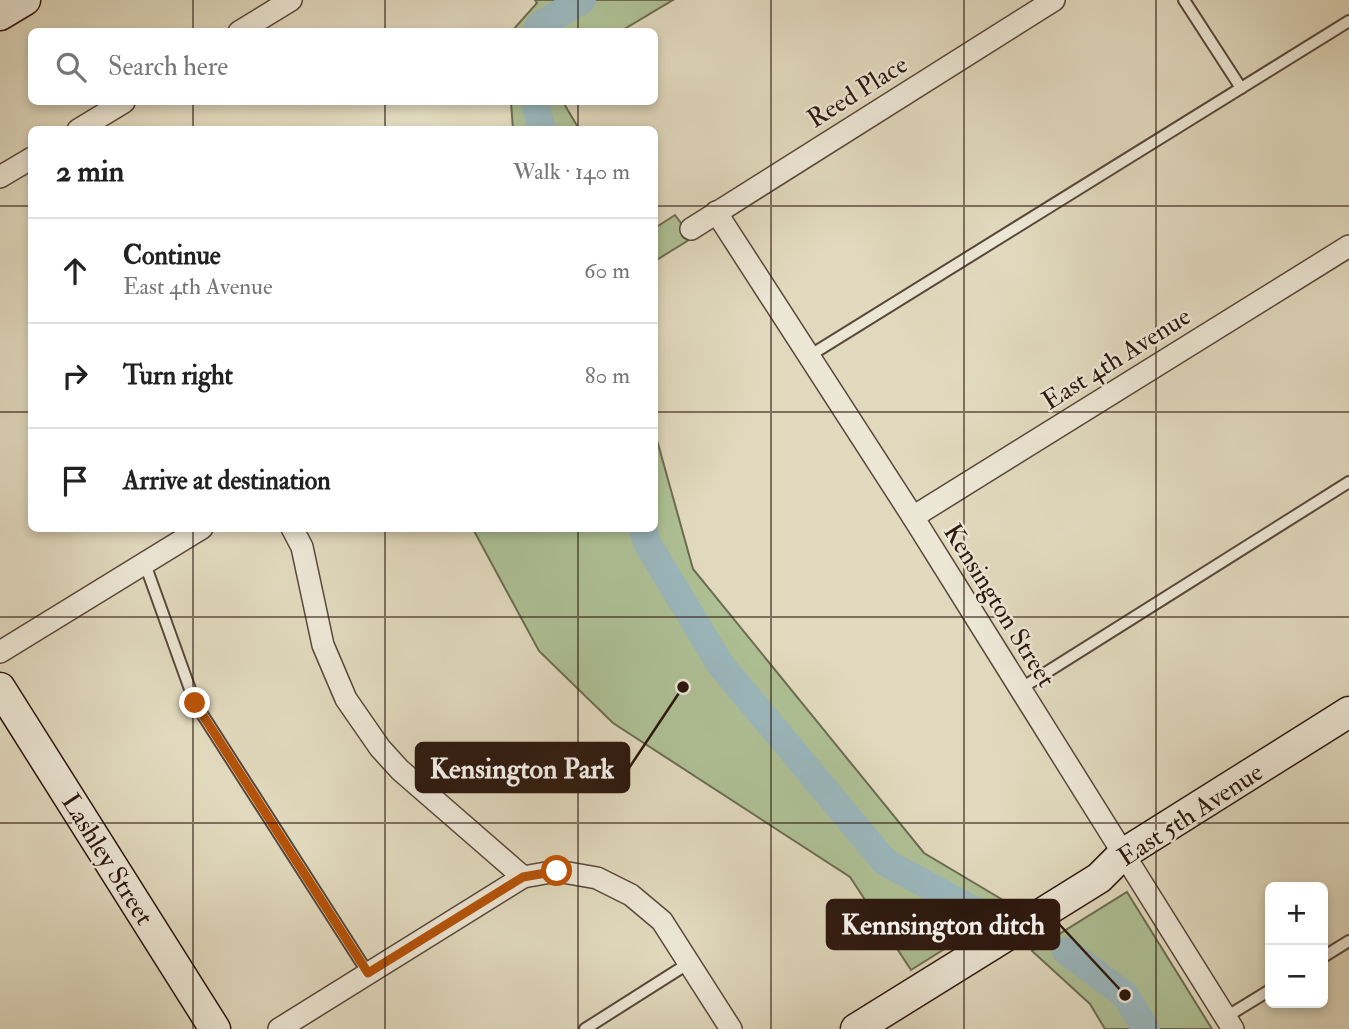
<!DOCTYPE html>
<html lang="en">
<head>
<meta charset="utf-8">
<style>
  body { margin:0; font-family:"IM FELL Double Pica",serif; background:#f2f2f2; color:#222 }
  .controls { position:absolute; right:21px; bottom:21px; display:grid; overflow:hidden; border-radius:10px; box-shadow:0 4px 10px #0003 }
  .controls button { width:63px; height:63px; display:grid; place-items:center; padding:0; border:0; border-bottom:2px solid #e0e0e0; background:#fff; color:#222; font:35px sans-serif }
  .stop { position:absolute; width:21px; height:21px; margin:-16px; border:5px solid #b45309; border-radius:50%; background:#fff }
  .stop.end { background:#b45309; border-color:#fff; box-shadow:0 2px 7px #0008 }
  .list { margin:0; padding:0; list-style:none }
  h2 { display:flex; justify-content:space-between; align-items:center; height:91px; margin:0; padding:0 28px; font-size:30px }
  h2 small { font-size:23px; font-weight:400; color:#767676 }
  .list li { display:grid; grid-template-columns:46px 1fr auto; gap:21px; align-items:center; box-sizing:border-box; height:105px; padding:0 28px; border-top:2px solid #e0e0e0 }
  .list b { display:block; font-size:26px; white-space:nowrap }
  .list p { margin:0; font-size:23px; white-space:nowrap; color:#767676 }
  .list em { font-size:23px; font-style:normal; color:#767676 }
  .icon { flex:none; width:38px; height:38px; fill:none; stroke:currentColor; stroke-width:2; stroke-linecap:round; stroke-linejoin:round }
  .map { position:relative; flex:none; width:1349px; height:1029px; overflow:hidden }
  .search { position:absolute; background:#fff; box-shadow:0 4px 10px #0003; left:28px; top:28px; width:630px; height:77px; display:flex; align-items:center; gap:18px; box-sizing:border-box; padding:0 24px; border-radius:10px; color:#767676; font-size:26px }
  .panel { position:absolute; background:#fff; box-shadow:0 4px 10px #0003; left:28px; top:126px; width:630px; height:406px; border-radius:10px }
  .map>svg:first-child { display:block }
</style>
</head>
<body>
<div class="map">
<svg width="1349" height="1029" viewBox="0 0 1349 1029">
  <rect width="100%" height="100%" fill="#e1d9be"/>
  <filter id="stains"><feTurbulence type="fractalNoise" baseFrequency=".00286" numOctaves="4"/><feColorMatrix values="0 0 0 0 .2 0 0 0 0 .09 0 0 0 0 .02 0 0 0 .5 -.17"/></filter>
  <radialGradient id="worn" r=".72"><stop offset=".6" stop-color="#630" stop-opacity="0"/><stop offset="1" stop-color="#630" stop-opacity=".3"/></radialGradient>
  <!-- green -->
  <g fill="#aec095" stroke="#6c6c52" stroke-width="2">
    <path d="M535 0H673L621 31H512L537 3Z"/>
    <path d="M511 102H563L579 129H513Z"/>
    <path d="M675 215 692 238 655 261V228Z"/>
    <path d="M655 433 693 569 924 853 1013 906 911 970 850 877 613 723 539 651 473 529 654 528Z"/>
    <path d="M1127 892 1212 1029H1105L1090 1004 1032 951Z"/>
  </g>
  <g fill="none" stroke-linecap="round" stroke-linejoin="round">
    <!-- canal -->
    <g stroke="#9ab7bd" stroke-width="28">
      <path d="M537 32 539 26 582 0"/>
      <path d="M535 102 542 130"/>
      <path d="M643 528 647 543 720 664 885 862 973 910"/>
      <path d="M1066 951 1125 995 1146 1029"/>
    </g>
    <!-- lane casing -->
    <g stroke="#58483a" stroke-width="14">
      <g id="lane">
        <path d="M1184 0 1241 88"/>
        <path d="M809 356 1349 21"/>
        <path d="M145 564 195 703 368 973"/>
        <path d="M1020 689 1349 482"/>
        <path d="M1323 957 1349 941"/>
        <path d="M1226 1017 1270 990"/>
        <path d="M585 1029 689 963"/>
      </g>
    </g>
    <!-- street casing -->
    <g stroke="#58483a" stroke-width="24">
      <g id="street">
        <path d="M239 32 291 0"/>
        <path d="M78 130 124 102"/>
        <path d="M0 177 32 158"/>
        <path d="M716 212 913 517 1233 1029"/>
        <path d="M691 229 1054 0"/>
        <path d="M913 517 1349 246"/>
        <path d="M292 528 302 547 323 645 346 699 380 748 400 770 523 877 557 871 597 878 631 895 662 921 731 1029"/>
        <path d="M0 652 202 528"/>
        <path d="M279 1029 523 877"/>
      </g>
    </g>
    <!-- secondary casing -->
    <g stroke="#2b170e" stroke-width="33">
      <g id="secondary">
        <path d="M0 15 25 0"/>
        <path d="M0 688 215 1029"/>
        <path d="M856 1029 1099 878 1123 854 1349 712"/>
      </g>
    </g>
    <!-- lane -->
    <use href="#lane" stroke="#ece6d5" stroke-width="10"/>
    <!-- street -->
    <use href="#street" stroke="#ece6d5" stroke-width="21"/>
    <!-- secondary -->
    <use href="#secondary" stroke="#ece6d5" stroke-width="30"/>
  </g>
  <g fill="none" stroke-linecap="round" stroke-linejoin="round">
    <!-- route -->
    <path stroke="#b45309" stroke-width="9" d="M195 703 368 973 523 877 557 871"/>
  </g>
  <!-- grid -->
  <path fill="none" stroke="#2b170e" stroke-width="2" stroke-opacity="0.55" d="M193 0V32M385 0V32M578 0V32M771 0V1029M964 0V1029M1156 0V1029M193 102V130M385 102V130M578 102V130M0 206H32M654 206H1349M0 412H32M654 412H1349M193 528V1029M385 528V1029M578 528V1029M0 617H1349M0 823H1349"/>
  <g text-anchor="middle" stroke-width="5" stroke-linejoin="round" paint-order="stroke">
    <!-- street labels -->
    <g font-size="26" fill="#2b170e" stroke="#ece6d5">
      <text transform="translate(857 91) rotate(-32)" y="9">Reed Place</text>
      <text transform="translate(1116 358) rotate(-32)" y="9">East 4th Avenue</text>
      <text transform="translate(1000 605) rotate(58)" y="9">Kensington Street</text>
      <text transform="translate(1190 814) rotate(-33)" y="9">East 5th Avenue</text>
      <text transform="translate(108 859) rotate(58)" y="9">Lashley Street</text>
    </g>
  </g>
  <!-- callouts -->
  <path fill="none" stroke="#2b170e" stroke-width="2.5" d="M683 687L629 768M1125 995L1059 924"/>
  <g fill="#2b170e" stroke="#ece6d5" stroke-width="2.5">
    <circle cx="683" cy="687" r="7"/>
    <circle cx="1125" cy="995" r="7"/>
  </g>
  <g fill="#2b170e" stroke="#2b170e" stroke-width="2.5">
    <rect x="416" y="743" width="213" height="49" rx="7"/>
    <rect x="827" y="900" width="232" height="49" rx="7"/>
  </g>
  <g font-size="28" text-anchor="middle" font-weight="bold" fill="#fff">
    <text x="522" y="778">Kensington Park</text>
    <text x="943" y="934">Kennsington ditch</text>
  </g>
  <rect width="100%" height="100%" filter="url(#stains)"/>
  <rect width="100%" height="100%" fill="url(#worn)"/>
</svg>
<div class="controls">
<button>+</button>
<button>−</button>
</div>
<div class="stop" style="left:557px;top:871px"></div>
<div class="stop end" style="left:195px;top:703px"></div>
<div class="search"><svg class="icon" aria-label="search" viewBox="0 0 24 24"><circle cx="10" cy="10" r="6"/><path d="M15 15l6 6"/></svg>Search here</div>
<section class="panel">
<h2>2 min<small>Walk · 140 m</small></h2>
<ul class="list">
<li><svg class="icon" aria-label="ahead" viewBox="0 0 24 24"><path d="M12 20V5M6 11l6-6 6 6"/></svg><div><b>Continue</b><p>East 4th Avenue</p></div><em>60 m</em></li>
<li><svg class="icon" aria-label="right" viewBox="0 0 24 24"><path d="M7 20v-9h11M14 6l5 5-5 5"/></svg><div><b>Turn right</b></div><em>80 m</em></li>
<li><svg class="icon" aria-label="arrive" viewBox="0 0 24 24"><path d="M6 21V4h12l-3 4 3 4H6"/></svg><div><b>Arrive at destination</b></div></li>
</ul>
</section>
</div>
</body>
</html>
